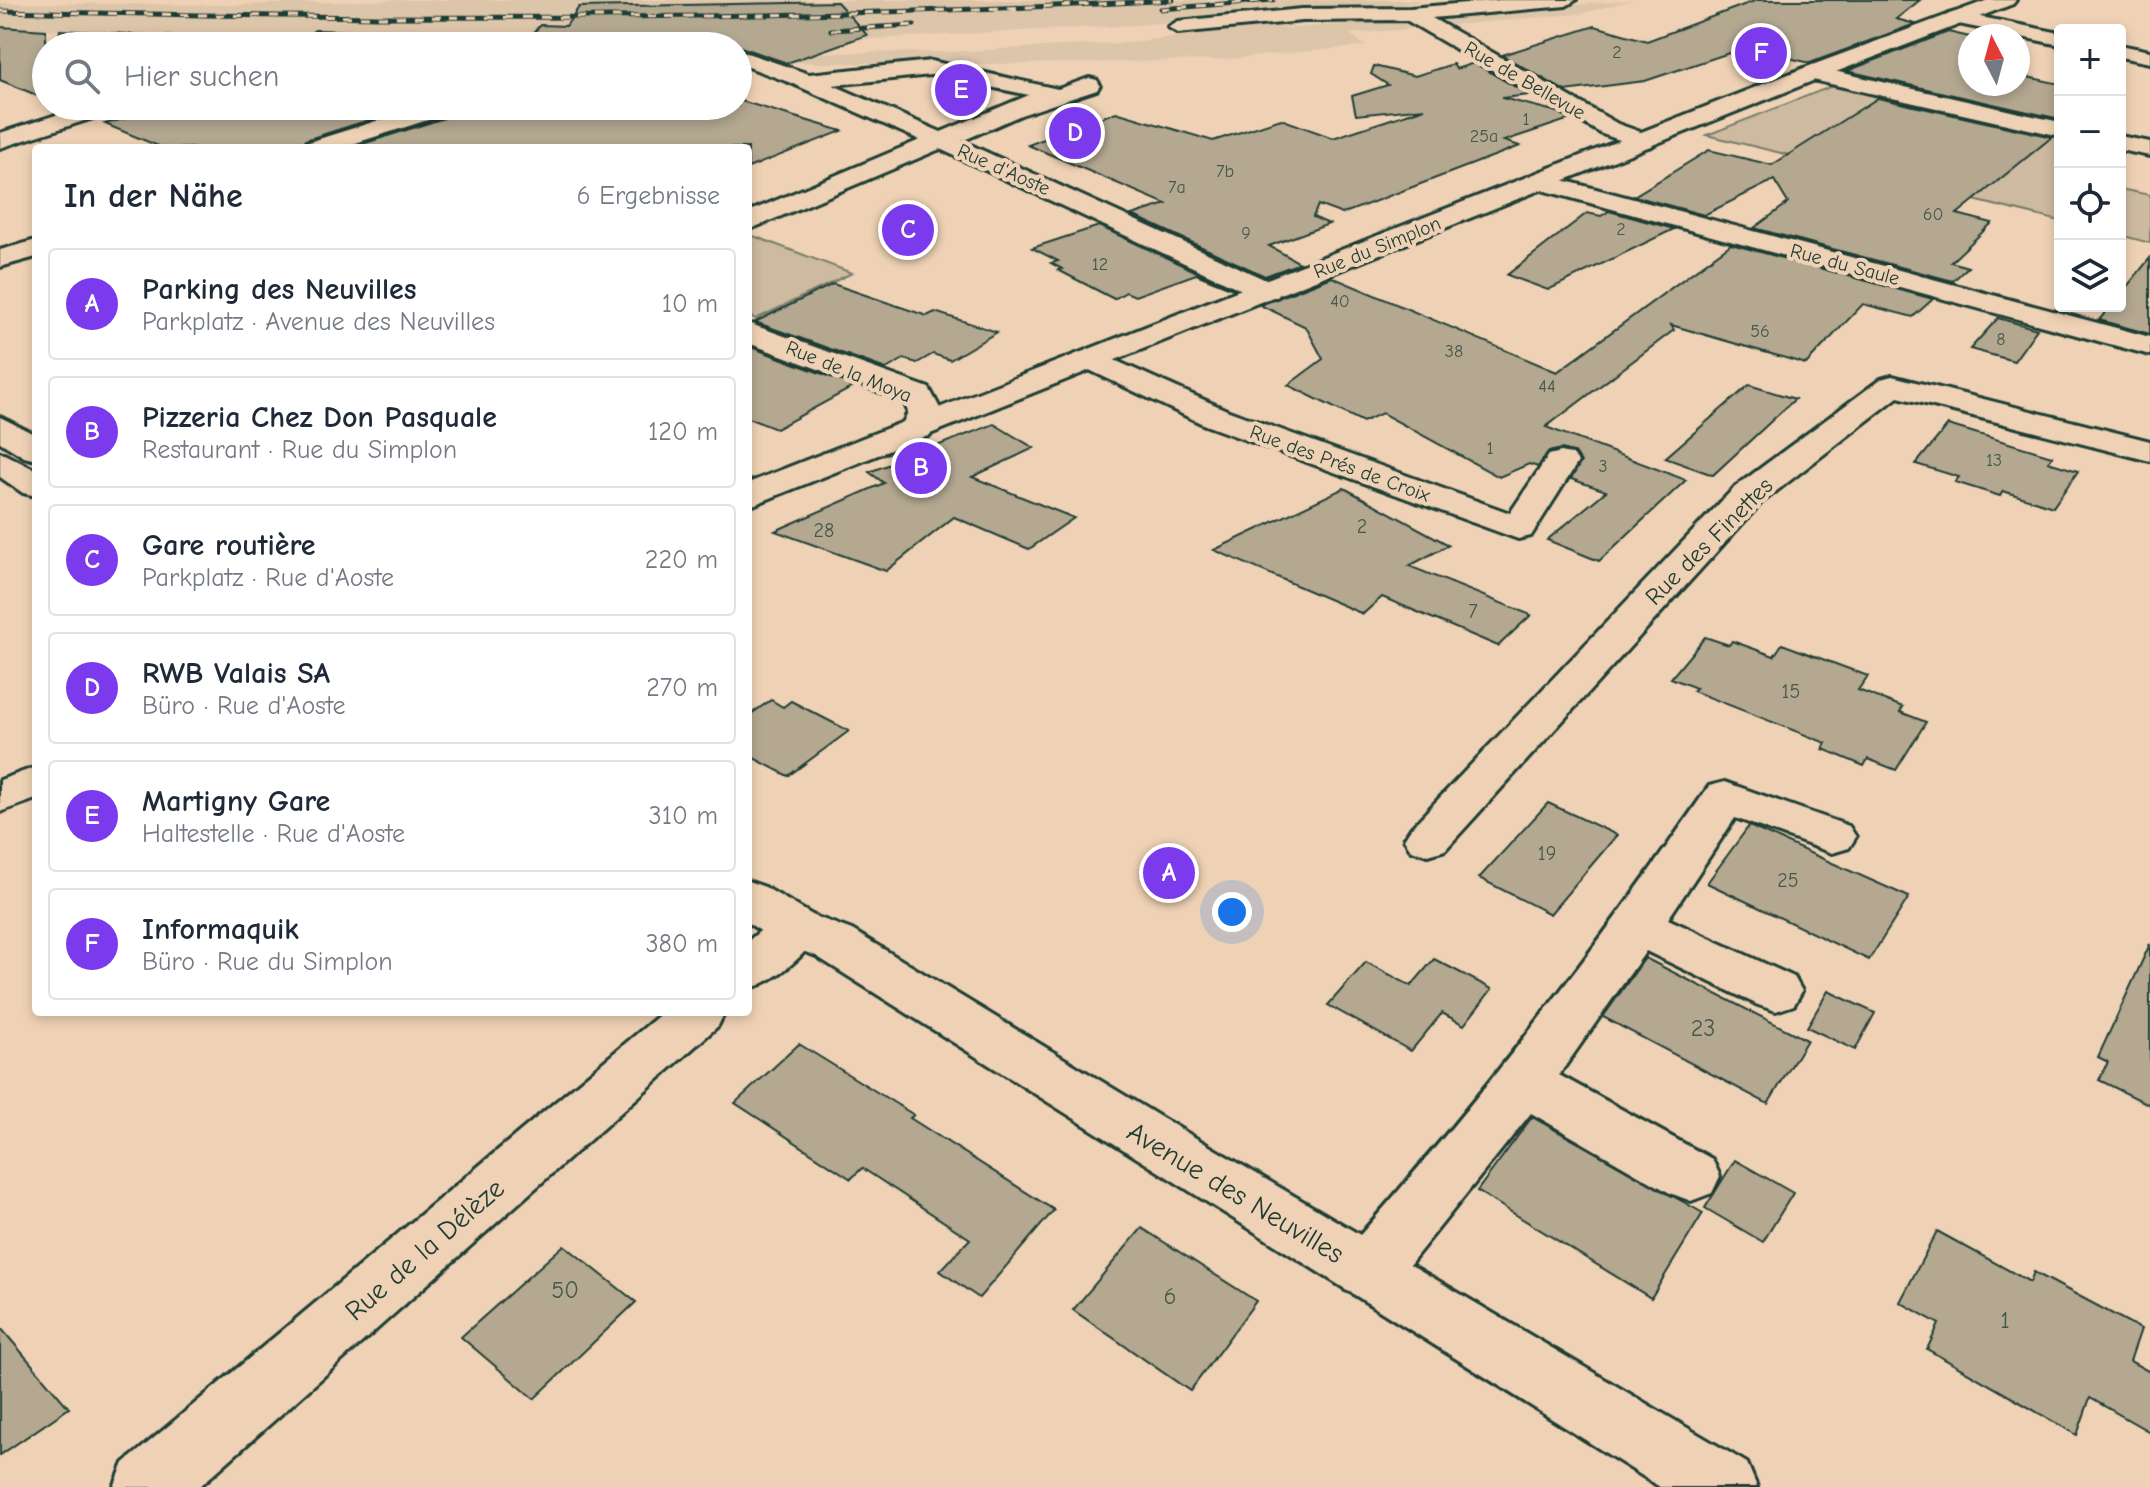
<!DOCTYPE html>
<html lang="de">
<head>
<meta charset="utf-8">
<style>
  body { margin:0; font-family:"Comic Neue",sans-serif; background:#f2f2f3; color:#1f2937 }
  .controls { position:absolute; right:24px; top:24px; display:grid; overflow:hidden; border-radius:8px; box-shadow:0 4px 12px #0003 }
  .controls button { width:72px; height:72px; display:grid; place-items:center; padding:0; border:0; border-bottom:2px solid #e0e1e3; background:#fff; color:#1f2937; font:40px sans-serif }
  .compass { position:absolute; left:1958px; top:24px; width:72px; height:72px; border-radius:50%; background:#fff; box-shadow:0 4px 12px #0003; rotate:354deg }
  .you { position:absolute; left:1232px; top:912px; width:28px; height:28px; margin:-20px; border:6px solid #fff; border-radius:50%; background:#1a73e8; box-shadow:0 0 0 12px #1a73e833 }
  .badge { display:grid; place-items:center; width:52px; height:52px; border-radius:50%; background:#7c3aed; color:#fff; font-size:26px; font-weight:700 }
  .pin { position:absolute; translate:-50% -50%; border:4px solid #fff; box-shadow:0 2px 8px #0006 }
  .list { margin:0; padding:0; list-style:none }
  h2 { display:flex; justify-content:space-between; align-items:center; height:104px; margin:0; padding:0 32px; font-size:34px }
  h2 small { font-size:26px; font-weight:400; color:#747a83 }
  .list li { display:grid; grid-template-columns:52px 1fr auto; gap:24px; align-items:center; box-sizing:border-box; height:112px; margin:0 16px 16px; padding:0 16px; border:2px solid #e0e1e3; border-radius:8px }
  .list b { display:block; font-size:30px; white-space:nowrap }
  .list p { margin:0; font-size:26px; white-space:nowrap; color:#747a83 }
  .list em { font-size:26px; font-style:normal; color:#747a83 }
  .icon { flex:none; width:44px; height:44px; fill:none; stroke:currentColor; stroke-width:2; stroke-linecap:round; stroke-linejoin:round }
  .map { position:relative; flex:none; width:2150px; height:1487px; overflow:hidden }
  .search { position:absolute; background:#fff; box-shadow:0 4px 12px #0003; left:32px; top:32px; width:720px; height:88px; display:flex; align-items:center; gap:20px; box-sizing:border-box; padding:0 28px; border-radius:44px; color:#747a83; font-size:30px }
  .panel { position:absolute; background:#fff; box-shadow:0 4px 12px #0003; left:32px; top:144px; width:720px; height:872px; border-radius:8px }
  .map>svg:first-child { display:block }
</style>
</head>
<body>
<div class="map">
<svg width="2150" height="1487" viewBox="0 0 2150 1487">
  <rect width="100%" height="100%" fill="#efd2b5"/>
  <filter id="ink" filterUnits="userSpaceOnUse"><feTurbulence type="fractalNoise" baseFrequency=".0125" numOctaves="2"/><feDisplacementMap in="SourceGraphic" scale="16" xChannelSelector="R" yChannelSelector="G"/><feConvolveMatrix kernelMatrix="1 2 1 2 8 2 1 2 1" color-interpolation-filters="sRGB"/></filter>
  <g filter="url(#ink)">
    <!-- built -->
    <path fill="#ddc5aa" d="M400 0H1425L1281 29 1634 0 1579 14 1350 34 1366 46 1218 60 1026 64 818 63 738 60V53L804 56 806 53 945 52 1122 43 1235 30 1357 6 1138 25 733 46H450L232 40 0 27V3L239 5Z"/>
    <!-- green -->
    <g fill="#cdbaa0" stroke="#767c6a" stroke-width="2">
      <path d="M1835 85 2060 133V221L1707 135Z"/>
      <path d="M2120 189 2150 195V243L2120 235Z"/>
      <path d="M748 234 852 273 756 319 748 316Z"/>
    </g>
    <!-- building -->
    <g fill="#b4a891" stroke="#1f3d34" stroke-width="2">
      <path d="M1757 0H1920L1896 19 1915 24 1810 63 1777 55 1763 61 1729 53 1645 81 1565 91 1502 55 1595 26 1647 41Z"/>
      <path d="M837 2 867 35 787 63 738 46 58 43 60 30 296 44 315 30 531 36 540 25 566 26 579 7Z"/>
      <path d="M0 27 46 30V99L0 80Z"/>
      <path d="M1948 32 1970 37V84H2018V75L2060 84V119L1847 71Z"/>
      <path d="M1474 63 1529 95 1502 98 1558 112 1570 119 1504 141 1520 146 1342 214 1318 205 1313 217 1329 224 1269 246 1300 263 1265 276 1132 215 1166 204 1028 145 1116 112 1213 141 1281 119 1333 138 1425 108 1356 115 1352 96 1388 85 1371 74 1374 66 1415 76 1453 64 1456 69Z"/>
      <path d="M1878 98 2052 137 1957 214 1992 223 1951 262 1968 267 1953 281 1754 228 1788 203 1774 180 1704 215 1634 196 1709 150 1772 165Z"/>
      <path d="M738 100 842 131 748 168V148H350L457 114 463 106H738Z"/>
      <path d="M169 106H414L305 140 300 148H163L105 124Z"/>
      <path d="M1609 211 1674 229 1548 290 1507 275 1587 213 1601 216Z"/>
      <path d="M1099 226 1233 289 1196 274 1135 296 1126 292 1114 299 1058 270 1062 269 1051 263 1058 261 1032 248Z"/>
      <path d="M1731 244 1933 299 1913 317 1863 304 1806 364 1671 325 1674 330 1546 427 1686 480 1599 561 1547 540 1606 491 1571 479 1581 462 1575 453 1562 449 1548 452 1538 467 1529 464 1499 477 1382 413 1363 422 1288 385 1323 359 1306 327 1260 305 1332 277 1557 372Z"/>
      <path d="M2150 258V334L2099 320 2111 306H2120V295Z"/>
      <path d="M833 284 927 316 935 312 997 332 950 360 933 354 917 363 904 359 886 369 755 322Z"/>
      <path d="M1998 318 2037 329 2014 361 1970 349Z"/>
      <path d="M748 346 855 386 776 429 748 418Z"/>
      <path d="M1749 385 1795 399 1713 475 1665 458Z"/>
      <path d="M994 424 1034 448 972 477 1074 518 1029 549 954 517 886 571 775 531 884 483 869 472Z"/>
      <path d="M1948 425 2052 456 2048 462 2078 471 2053 507 2003 491 2000 496 1955 482 1959 477 1916 464Z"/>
      <path d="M1344 488 1449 545 1409 566 1531 615 1498 646 1382 597 1363 614 1214 550Z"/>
      <path d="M1705 637 1729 645 1732 641 1774 656 1782 644 1868 676 1858 690 1903 707 1900 712 1926 722 1896 770 1868 759 1864 766 1823 749 1826 743 1693 691 1696 688 1671 678Z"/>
      <path d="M771 700 783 707 791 701 849 731 788 776 748 755V716Z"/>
      <path d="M1548 803 1617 835 1550 914 1479 878Z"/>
      <path d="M1749 826 1909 897 1869 960 1707 883Z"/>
      <path d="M2150 944V1105L2099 1080 2108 1062 2098 1057Z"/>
      <path d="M1645 958 1807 1040 1768 1104 1603 1017Z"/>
      <path d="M1434 959 1492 989 1464 1025 1442 1013 1411 1051 1328 1005 1366 962 1411 986Z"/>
      <path d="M1828 991 1875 1013 1855 1050 1807 1027Z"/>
      <path d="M799 1044 914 1115 910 1118 1054 1210 979 1298 940 1271 970 1239 862 1168 851 1179 735 1103Z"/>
      <path d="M1532 1117 1703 1213 1651 1298 1477 1191Z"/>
      <path d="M1735 1160 1793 1193 1763 1242 1705 1208Z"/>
      <path d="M1142 1228 1256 1301 1190 1391 1073 1310Z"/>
      <path d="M1937 1231 2030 1282 2034 1272 2141 1329 2130 1361 2150 1372V1432L2090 1398 2077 1435 1927 1349 1939 1324 1900 1302Z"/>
      <path d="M564 1245 636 1302 534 1399 461 1337Z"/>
      <path d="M0 1327 69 1408 0 1455Z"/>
    </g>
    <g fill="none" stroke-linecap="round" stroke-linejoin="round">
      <!-- minor casing -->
      <g stroke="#1f3d34" stroke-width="6">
        <g id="minor">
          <path d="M1500 0H1576L1566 6 1432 18 1618 124 1652 136 1655 141 1652 146 1643 148 1602 134 1406 20 1302 21 1178 33 1168 27 1178 21 1302 9 1410 8Z"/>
          <path d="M1956 12 2060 33V45L1949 22 1946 18 1949 14Z"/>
          <path d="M2120 45 2150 51V63L2120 57Z"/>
          <path d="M738 50 809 74 931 61 1058 89 1089 78 1097 80 1100 85 1097 90 1021 115 962 141 1277 285 1282 291 1277 297H1257L940 149 748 230V212L920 140 791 83 738 63ZM931 75 1029 95 941 132 833 85Z"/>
          <path d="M1812 66 2060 122V136L1804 78 1801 73 1804 68Z"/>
          <path d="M84 106H119L115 111 0 148V133Z"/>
          <path d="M424 106H460L456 111 340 148H303L306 143Z"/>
          <path d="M2120 136 2150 142V156L2120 150Z"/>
          <path d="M1540 174 2150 337V355L1531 187 1527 182 1531 177Z"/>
          <path d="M36 240V257L0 267V250Z"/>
          <path d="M748 323 929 388 942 412 929 436 917 439 905 436 900 429 908 412 904 401 748 343Z"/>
          <path d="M1094 351 1229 411 1510 513 1549 455 1561 452 1573 455 1578 462 1531 536 1518 539 1205 425 1083 367 1078 360 1083 353Z"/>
          <path d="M1892 376 2150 441V461L1898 397 1761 503 1445 850 1428 855 1411 850 1404 839 1411 828 1735 487 1881 379Z"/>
          <path d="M36 767V799L0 812V780Z"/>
          <path d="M1725 782 1849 826 1856 837 1849 848 1832 853 1735 818 1668 919 1794 977 1802 991 1794 1005 1776 1011 1758 1005 1646 951 1559 1075 1712 1159 1720 1176 1712 1193 1691 1201 1670 1193 1531 1113 1389 1290 1367 1298 1345 1290 1336 1271 1345 1252C1477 1104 1596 950 1709 786Z"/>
          <path d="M796 911 814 916 821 929C807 955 776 981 748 989V941L778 916Z"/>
          <path d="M663 1012H725L718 1026 199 1487H114L124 1463Z"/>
        </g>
      </g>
      <!-- major casing -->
      <g stroke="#1f3d34" stroke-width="6">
        <g id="major">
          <path d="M1988 0H2016L2013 4 1820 78 748 507V483L1804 68Z"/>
          <path d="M0 417 36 435V460L24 457 0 442Z"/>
          <path d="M0 452 36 470V496L23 493 0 477Z"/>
          <path d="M748 881 765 887 814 916 852 930 1162 1118 1747 1463 1757 1487H1660L816 956 778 942 748 923Z"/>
        </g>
      </g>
      <!-- minor -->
      <use href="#minor" fill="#efd2b5" fill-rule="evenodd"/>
      <!-- major -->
      <use href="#major" fill="#efd2b5" fill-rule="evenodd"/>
      <!-- rail casing -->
      <g stroke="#1f3d34" stroke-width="5">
        <g id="rail">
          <path d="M1161 9 1273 0"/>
          <path d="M0 11C391 20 782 22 1173 0"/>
          <path d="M831 30 914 25"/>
        </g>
      </g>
      <!-- rail -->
      <use href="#rail" stroke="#efd2b5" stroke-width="3" stroke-dasharray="9" stroke-linecap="butt"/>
    </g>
  </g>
  <g text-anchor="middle" stroke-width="8" stroke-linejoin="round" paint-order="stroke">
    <!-- far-number labels -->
    <g font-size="18" fill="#44584b">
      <text x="1617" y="58">2</text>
      <text x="1526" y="125">1</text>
      <text x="1484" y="142">25a</text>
      <text x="1225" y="177">7b</text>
      <text x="1177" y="193">7a</text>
      <text x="1933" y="220">60</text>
      <text x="1621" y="235">2</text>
      <text x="1246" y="239">9</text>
      <text x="1100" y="270">12</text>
      <text x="1340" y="307">40</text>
      <text x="1760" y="337">56</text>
      <text x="2001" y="345">8</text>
      <text x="1454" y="357">38</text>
      <text x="1547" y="392">44</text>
      <text x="1490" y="454">1</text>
      <text x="1994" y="466">13</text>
      <text x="1603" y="472">3</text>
    </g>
    <!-- far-street labels -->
    <g font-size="20" fill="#1f3d34" stroke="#efd2b5">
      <text transform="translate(1525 80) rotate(30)" y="7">Rue de Bellevue</text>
      <text transform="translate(1004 169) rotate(24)" y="7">Rue d'Aoste</text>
      <text transform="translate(1377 247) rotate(-22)" y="7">Rue du Simplon</text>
      <text transform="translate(1845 264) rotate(15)" y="7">Rue du Saule</text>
      <text transform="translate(849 371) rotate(22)" y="7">Rue de la Moya</text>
      <text transform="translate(1340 463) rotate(20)" y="7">Rue des Prés de Croix</text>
    </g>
    <!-- number labels -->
    <g font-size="20" fill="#44584b">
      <text x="1362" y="533">2</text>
      <text x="824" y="537">28</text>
      <text x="1473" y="618">7</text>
      <text x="1791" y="698">15</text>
      <text x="1547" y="860">19</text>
      <text x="1788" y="887">25</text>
    </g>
    <!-- street labels -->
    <g font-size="24" fill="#1f3d34" stroke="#efd2b5">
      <text transform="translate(1709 541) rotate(-45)" y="8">Rue des Finettes</text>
    </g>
    <!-- near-number labels -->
    <g font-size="24" fill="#44584b">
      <text x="1703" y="1036">23</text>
      <text x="565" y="1298">50</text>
      <text x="1170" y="1304">6</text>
      <text x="2005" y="1328">1</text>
    </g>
    <!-- near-street labels -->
    <g font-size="28" fill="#1f3d34" stroke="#efd2b5">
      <text transform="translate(1236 1192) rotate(31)" y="10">Avenue des Neuvilles</text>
      <text transform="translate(424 1249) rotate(-41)" y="10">Rue de la Délèze</text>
    </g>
  </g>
</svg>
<div class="controls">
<button>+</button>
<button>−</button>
<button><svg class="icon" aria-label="locate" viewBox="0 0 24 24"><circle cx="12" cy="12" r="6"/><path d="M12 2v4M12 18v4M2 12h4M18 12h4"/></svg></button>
<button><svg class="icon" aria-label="layers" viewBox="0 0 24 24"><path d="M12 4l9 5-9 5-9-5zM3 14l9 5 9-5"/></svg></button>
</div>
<svg class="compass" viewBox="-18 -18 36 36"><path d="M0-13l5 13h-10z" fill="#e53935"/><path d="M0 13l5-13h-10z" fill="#747a83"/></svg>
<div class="you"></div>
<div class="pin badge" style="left:1169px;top:873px">A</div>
<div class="pin badge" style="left:921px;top:468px">B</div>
<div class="pin badge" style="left:908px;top:230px">C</div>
<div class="pin badge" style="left:1075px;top:133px">D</div>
<div class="pin badge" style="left:961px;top:90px">E</div>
<div class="pin badge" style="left:1761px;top:53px">F</div>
<div class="search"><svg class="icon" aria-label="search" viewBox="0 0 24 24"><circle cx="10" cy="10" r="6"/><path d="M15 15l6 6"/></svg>Hier suchen</div>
<section class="panel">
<h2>In der Nähe<small>6 Ergebnisse</small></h2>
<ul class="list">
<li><span class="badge">A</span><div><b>Parking des Neuvilles</b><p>Parkplatz · Avenue des Neuvilles</p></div><em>10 m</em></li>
<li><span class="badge">B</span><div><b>Pizzeria Chez Don Pasquale</b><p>Restaurant · Rue du Simplon</p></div><em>120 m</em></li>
<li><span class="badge">C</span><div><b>Gare routière</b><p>Parkplatz · Rue d'Aoste</p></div><em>220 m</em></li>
<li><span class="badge">D</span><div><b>RWB Valais SA</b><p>Büro · Rue d'Aoste</p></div><em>270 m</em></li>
<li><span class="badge">E</span><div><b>Martigny Gare</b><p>Haltestelle · Rue d'Aoste</p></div><em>310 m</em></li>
<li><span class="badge">F</span><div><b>Informaquik</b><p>Büro · Rue du Simplon</p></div><em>380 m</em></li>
</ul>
</section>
</div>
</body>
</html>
